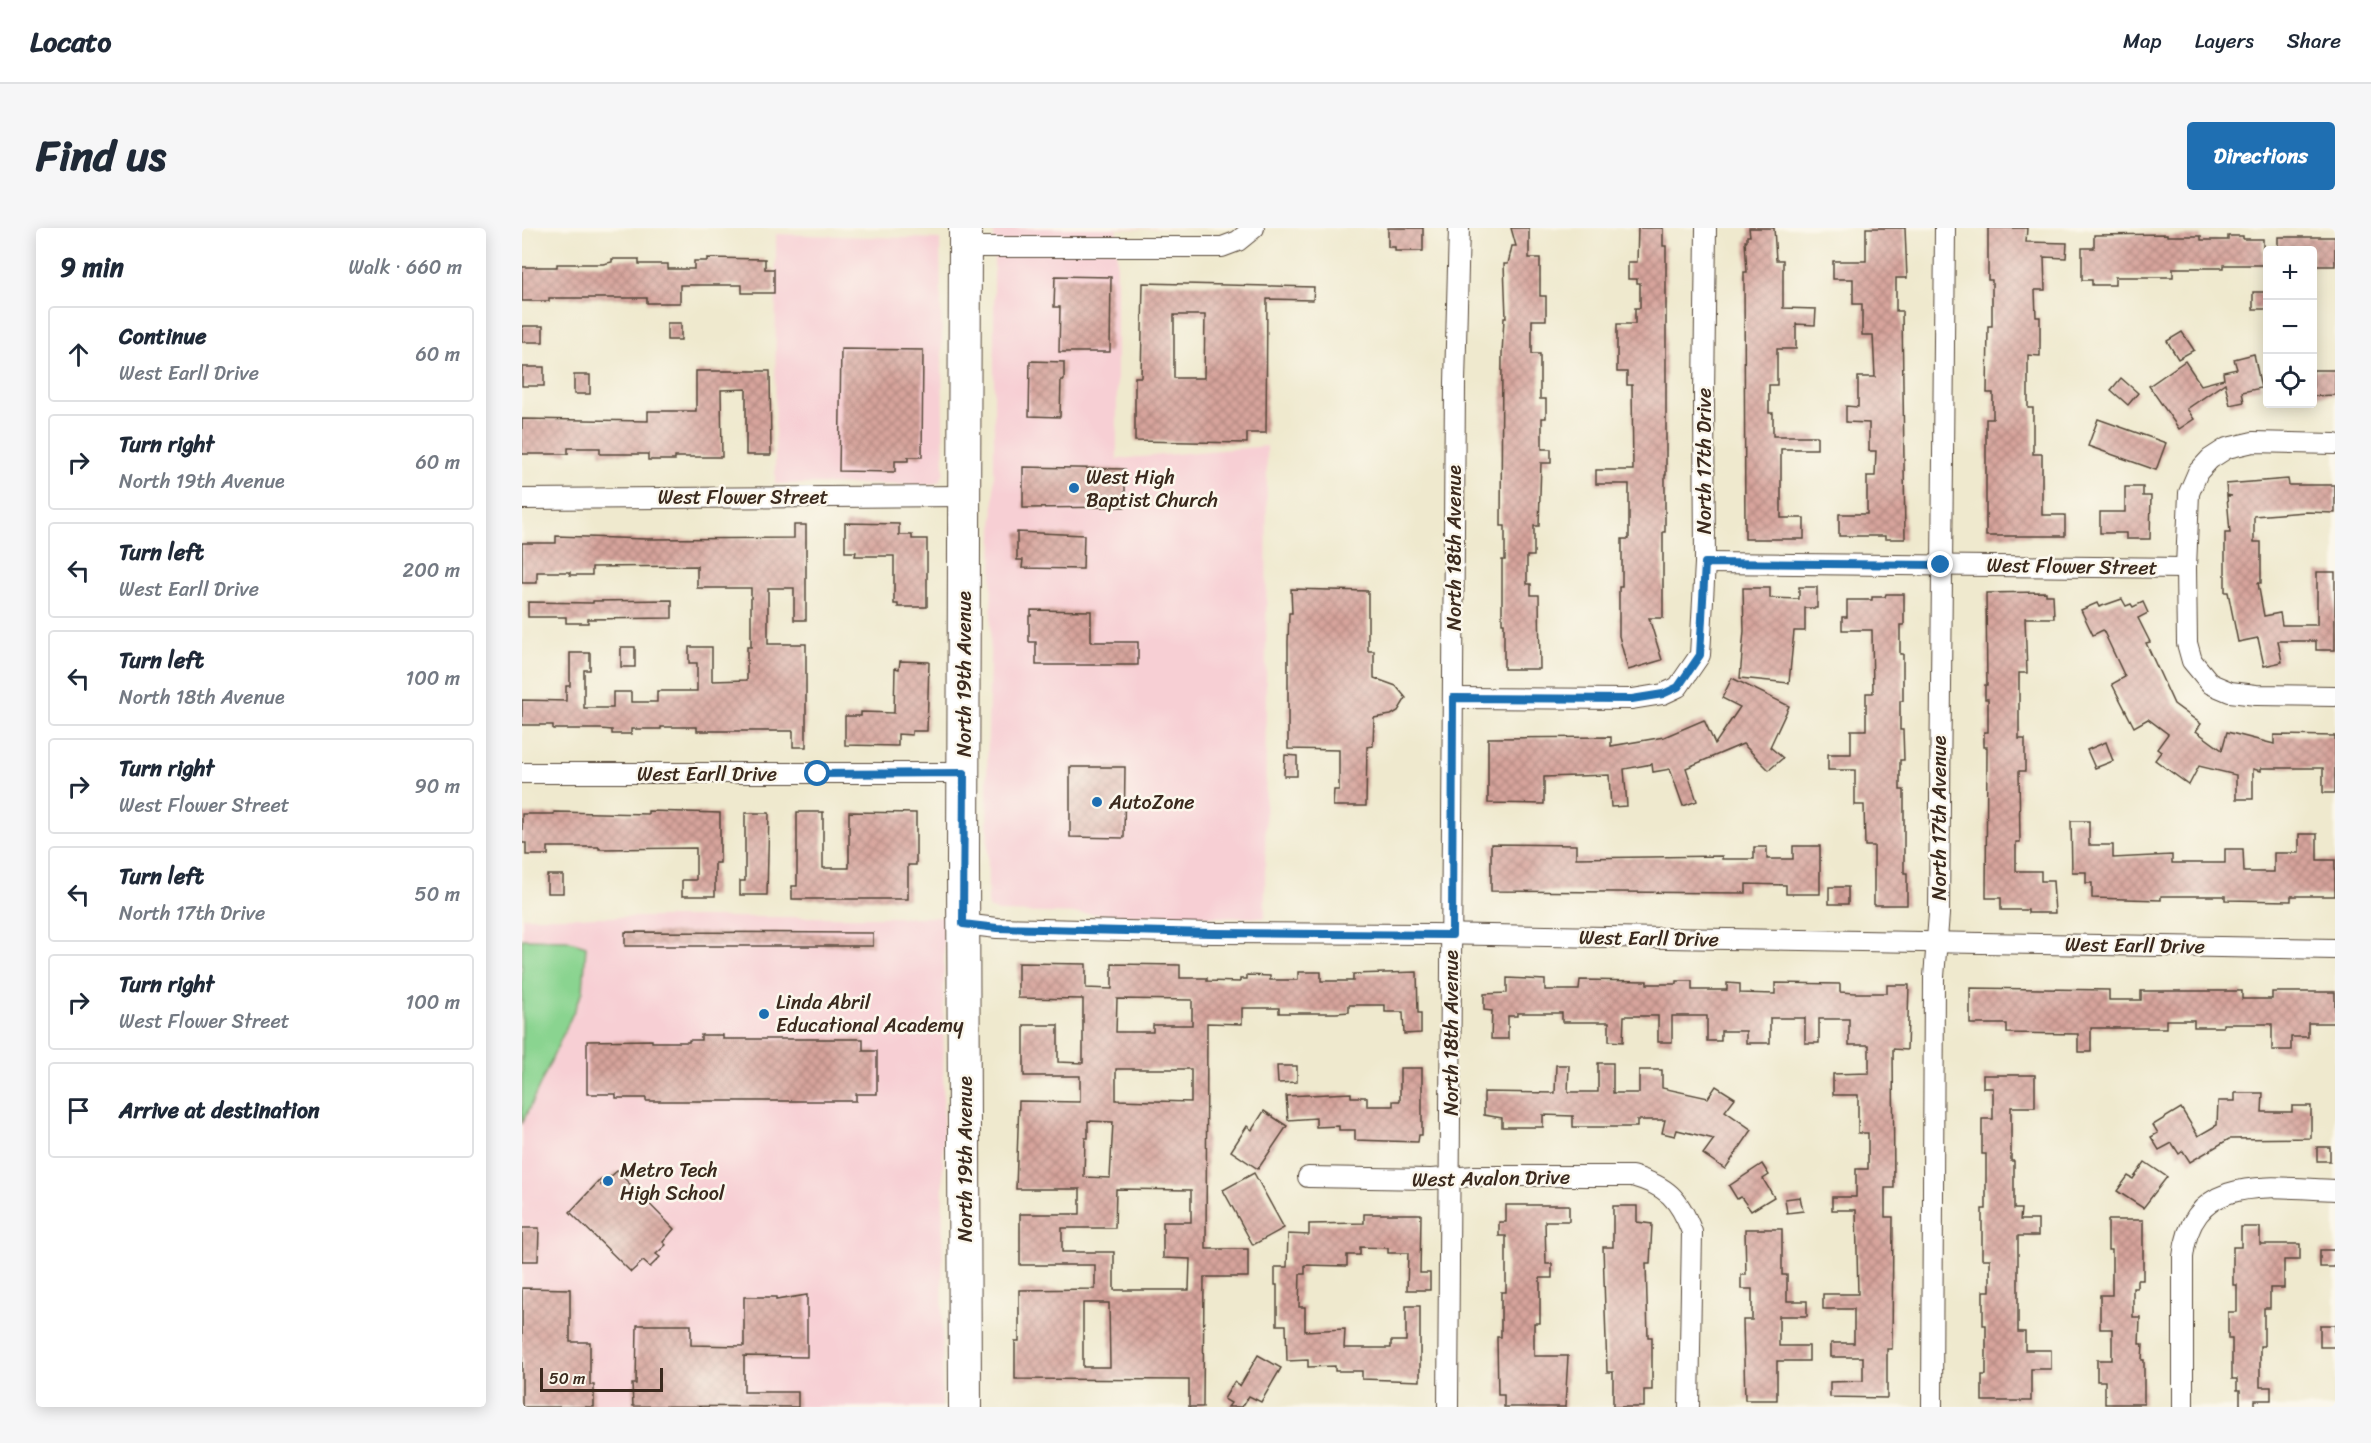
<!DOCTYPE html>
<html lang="en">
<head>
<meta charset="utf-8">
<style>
  body { margin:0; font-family:Sriracha,sans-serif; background:#f6f6f7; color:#1f2937 }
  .controls { position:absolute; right:18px; top:18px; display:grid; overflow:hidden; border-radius:6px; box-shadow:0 3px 15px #0003 }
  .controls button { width:54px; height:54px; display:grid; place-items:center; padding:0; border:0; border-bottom:2px solid #e0e1e3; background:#fff; color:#1f2937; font:30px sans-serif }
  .scale { position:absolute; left:18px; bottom:15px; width:123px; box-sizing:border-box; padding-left:6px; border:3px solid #3b2a1e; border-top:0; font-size:16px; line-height:21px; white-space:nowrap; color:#3b2a1e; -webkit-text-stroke:4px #fbf7ec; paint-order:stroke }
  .stop { position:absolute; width:18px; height:18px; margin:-14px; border:4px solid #1f6fb2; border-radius:50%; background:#fff }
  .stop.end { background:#1f6fb2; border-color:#fff; box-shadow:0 2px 6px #0008 }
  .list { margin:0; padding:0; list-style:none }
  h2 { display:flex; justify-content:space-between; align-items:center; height:78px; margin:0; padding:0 24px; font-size:26px }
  h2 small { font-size:20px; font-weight:400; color:#747a83 }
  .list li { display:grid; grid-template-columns:39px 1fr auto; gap:18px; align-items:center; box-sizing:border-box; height:96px; margin:0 12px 12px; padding:0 12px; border:2px solid #e0e1e3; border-radius:6px }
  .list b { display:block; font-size:22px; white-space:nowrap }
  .list p { margin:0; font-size:20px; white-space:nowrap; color:#747a83 }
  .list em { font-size:20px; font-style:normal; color:#747a83 }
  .icon { flex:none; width:33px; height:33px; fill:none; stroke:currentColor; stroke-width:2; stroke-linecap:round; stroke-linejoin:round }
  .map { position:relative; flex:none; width:1813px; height:1179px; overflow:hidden; border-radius:6px }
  header { display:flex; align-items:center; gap:36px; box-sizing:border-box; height:84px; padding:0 30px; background:#fff; border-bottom:2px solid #e0e1e3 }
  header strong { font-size:28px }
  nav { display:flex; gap:33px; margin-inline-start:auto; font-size:21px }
  .intro { display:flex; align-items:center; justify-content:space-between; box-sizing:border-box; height:144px; padding:0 36px }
  h1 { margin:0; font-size:42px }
  .button { padding:15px 27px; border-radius:6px; background:#1f6fb2; color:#fff; font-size:21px; font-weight:700 }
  main { display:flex; gap:36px; padding:0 36px }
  aside { flex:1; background:#fff; border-radius:6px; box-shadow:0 3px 15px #0003 }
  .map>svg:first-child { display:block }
</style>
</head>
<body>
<header>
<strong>Locato</strong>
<nav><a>Map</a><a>Layers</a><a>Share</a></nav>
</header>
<div class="intro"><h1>Find us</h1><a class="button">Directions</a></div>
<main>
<aside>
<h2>9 min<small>Walk · 660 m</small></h2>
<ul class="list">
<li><svg class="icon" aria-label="ahead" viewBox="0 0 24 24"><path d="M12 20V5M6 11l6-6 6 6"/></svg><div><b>Continue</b><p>West Earll Drive</p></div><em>60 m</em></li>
<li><svg class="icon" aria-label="right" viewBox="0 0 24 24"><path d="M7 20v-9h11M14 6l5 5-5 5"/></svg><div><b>Turn right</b><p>North 19th Avenue</p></div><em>60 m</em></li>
<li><svg class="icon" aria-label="left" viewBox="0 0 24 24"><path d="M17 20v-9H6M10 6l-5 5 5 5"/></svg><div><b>Turn left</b><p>West Earll Drive</p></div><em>200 m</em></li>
<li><svg class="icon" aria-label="left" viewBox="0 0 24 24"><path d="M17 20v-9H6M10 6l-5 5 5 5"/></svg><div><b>Turn left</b><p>North 18th Avenue</p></div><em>100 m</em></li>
<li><svg class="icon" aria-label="right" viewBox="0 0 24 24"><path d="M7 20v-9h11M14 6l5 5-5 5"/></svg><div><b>Turn right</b><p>West Flower Street</p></div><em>90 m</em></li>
<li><svg class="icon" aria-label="left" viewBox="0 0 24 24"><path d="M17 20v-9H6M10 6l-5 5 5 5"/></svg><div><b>Turn left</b><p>North 17th Drive</p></div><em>50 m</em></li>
<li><svg class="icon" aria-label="right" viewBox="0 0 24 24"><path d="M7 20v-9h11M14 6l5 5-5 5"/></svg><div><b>Turn right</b><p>West Flower Street</p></div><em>100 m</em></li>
<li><svg class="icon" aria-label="arrive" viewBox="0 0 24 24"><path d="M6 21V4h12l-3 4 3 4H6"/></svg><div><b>Arrive at destination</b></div></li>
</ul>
</aside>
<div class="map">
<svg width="1813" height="1179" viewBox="0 0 1813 1179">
  <defs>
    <pattern id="building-cross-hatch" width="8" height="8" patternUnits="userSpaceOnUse" patternTransform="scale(1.5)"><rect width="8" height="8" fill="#d7a49c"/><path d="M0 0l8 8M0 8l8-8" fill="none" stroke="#b0867f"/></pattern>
  </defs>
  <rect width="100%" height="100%" fill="#fbf7ec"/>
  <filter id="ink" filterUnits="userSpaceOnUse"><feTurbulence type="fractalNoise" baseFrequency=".0167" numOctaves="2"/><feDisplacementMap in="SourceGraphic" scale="12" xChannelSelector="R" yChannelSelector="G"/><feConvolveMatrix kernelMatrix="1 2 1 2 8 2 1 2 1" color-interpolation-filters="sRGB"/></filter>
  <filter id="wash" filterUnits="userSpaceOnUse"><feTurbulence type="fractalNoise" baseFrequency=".008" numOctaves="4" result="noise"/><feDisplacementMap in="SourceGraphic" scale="24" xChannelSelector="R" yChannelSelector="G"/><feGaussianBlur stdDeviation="1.35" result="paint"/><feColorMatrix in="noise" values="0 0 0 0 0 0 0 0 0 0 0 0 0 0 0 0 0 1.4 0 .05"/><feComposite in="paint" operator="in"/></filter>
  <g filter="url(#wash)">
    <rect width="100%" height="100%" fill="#efe9ce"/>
    <!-- built -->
    <g fill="#f7cfd4">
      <path d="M472 0H700L595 1V231L745 218 743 690 478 684 466 680 465 545 472 269Z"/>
      <path d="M254 6 418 11 422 244 418 253 410 257 253 256Z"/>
      <path d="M0 689H422L420 1179H0Z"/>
    </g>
    <!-- pitch -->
    <path fill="#8ad490" stroke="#627f57" stroke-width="1.5" d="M0 711 45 712 64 718 61 763 0 896Z"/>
    <g id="blocks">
      <!-- building -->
      <g fill="url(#building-cross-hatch)" fill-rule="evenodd">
        <path d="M866 0H901V23H873V19H866Z"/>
        <path d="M989 0H1007V30H1018V68H1024V92H1010V126H1018V171H1024V190H1020V221H1029V235H1019L1017 298H1012V328H1005V356H1009V367H1017L1018 441H982V395H980V332H983V298H979L980 126 982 90H984L982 36H986L990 18H994Z"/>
        <path d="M1116 0H1141V18H1144V247H1143V304H1141V390H1127L1140 432 1106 442 1097 408V359H1100V311H1107V256H1074V242H1111L1110 157H1105V144H1095V96H1113V80H1118V55H1115V51H1106V34H1115Z"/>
        <path d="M1227 0H1252L1254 32H1261V80L1294 81 1293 97 1274 96V121H1255V157H1247V185H1251V208H1295V221H1259V290H1282V311H1223L1222 44H1225L1223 13H1225V8H1228Z"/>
        <path d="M1344 0H1383L1385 50H1374V83H1380L1383 311H1363V308H1317V286H1345V248H1353L1354 223H1347V195L1324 194V178L1336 179V149H1353L1351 107H1340V76H1331V51H1311V33H1344Z"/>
        <path d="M1466 0H1505L1504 14 1545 15 1544 30 1522 29 1523 62H1513L1514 89H1518V128L1506 127V180H1511V226H1520V287H1543V308H1464V191H1471V165H1465L1466 98H1470V52H1466Z"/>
        <path d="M1645 6V8H1679V12H1706V8H1721V11H1741V37H1702V40H1651V49H1593V57H1570V52H1560V20H1572V7Z"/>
        <path d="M1756 9H1813V38H1791V22H1756Z"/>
        <path d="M185 30 243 31V41H252V65H220V57H158V75H125V70H27V73H0V39H35V36H81L90 34V31H117V36H146V41H172V33H185Z"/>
        <path d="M533 48 589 49 588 124H537L538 79H532Z"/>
        <path d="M621 55 792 59 791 72 745 71 744 205H725V215L613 213V149H619ZM652 87H683L682 150H652Z"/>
        <rect x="1731" y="64" width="15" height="17"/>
        <rect x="145" y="95" width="14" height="17"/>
        <rect x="0" y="98" width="21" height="16"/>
        <path d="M1660 104 1672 122 1656 131 1645 113Z"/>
        <path d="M319 121 401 122 400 229H386V233H373V244L317 243Z"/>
        <path d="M1732 126 1739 160 1720 164 1722 174 1708 177 1703 155 1665 181 1672 191 1657 201 1627 158 1663 133 1679 157 1702 151 1701 144 1715 141 1712 131Z"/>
        <path d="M508 133 542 134V152H539L538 189 507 188Z"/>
        <rect x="0" y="139" width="22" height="19"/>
        <path d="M1791 142H1813V167L1791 168Z"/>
        <path d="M174 143H248L249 227H224V161L199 162 200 229H153V232H126V226H78V220H46V226H0V191L126 193V183H174Z"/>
        <rect x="52" y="147" width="16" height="19"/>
        <path d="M1599 150 1616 165 1606 177 1589 162Z"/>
        <path d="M1576 191 1644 215 1634 242 1566 218Z"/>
        <path d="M501 239 603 241V279L501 280Z"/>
        <path d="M1766 251 1767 257H1813V285L1784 284 1732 288V314H1739V355H1736L1742 388 1758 385 1760 397H1795V344H1813V422H1794V413H1756L1760 434 1742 438 1736 410 1716 414 1706 364H1703V305H1708L1705 268H1710L1705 267 1704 256Z"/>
        <path d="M1603 259H1621V268H1629L1628 311H1604V305H1578V284H1603Z"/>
        <path d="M323 295 377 296V307H390V311H405V379H376V376H372V328H333L334 324H323Z"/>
        <path d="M272 297H284V392H272V360H246V416H284V519H271V503H175V499H139V501H109V506H90V502L79 501H31V497H0V472L44 473V458H48V425H68V442H62V480H91V464H109V474H135V463H175V435H167V419H190V453L225 452V419H229V360H175V338L70 339V347H48V344H15V355H0V315H34V308L124 311 272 310Z"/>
        <path d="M495 304 562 307 561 341 500 340 501 332H495Z"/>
        <path d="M1277 359H1295V380H1283V403H1272L1267 455 1218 450 1222 403 1221 360H1248V370L1277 371Z"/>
        <path d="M769 361 846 363V423H852V450L874 458 884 470 876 483 869 487 852 490 851 518 845 519 844 578H811L812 562H817V522L766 521V414L767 385H770Z"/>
        <path d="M1524 364V367H1531L1532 390H1503L1505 445H1497V511H1503V543H1497L1498 614H1494V643H1519V653H1531L1533 685H1506V682H1479V670H1464L1465 519H1462V504H1466V471H1463V457H1465L1464 365Z"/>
        <path d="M1364 366H1382V397H1378V426H1381V473H1378V502H1381L1382 532H1378V562H1382V645H1385V677H1352V618H1343L1342 577H1333V542H1306V526H1329V502H1344V465H1351L1350 402H1320V389H1325V372H1350V369H1363Z"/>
        <path d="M1600 371 1604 378 1609 376 1611 379 1621 374 1626 385 1616 390 1628 414 1624 415 1652 476 1679 496 1674 503 1700 522 1705 504 1752 516V507L1813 508V565H1801V540H1739V543L1731 541V571H1714V547L1677 538 1667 557 1633 532 1639 524 1635 521 1646 506 1626 491 1612 499 1590 456 1603 449 1581 402 1571 407 1559 382 1575 375 1577 379Z"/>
        <path d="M150 372V390L66 391V395H44V389H6V374L71 375V373Z"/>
        <path d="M509 382 569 383V414H616V437H514V414H507V388H509Z"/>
        <rect x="99" y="419" width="14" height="20"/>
        <path d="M378 433 407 434 405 503H390V507L376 506V518L323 517V488H339V484L372 485 373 440 377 441Z"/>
        <path d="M1210 450 1267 478 1248 519 1261 530 1247 542 1221 516 1164 540 1175 573 1161 578 1148 541 1131 544 1130 536 1102 541 1105 578 1089 579 1087 547 1022 549V576L966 575V510L1089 509V518L1142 509 1182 492 1193 516 1218 479 1200 470Z"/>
        <path d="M1584 514 1591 533 1573 540 1565 522Z"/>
        <path d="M763 527 775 528V548H762Z"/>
        <path d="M548 539H603L602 610 548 609Z"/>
        <path d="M126 583 198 585V635H193V668H160V652H174V620L77 621V619H26V627H4V615H0V586H32V584L126 586Z"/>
        <path d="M275 584H301V640H327V584L394 585V637H386V671H270V658H275Z"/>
        <path d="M223 585H247L245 667H218V653H223Z"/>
        <path d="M1549 593H1567V617H1591V630L1650 627V635H1703V621H1721L1722 644H1752V625H1777V606H1795V632H1813V668H1769V673L1703 672V668H1639V672L1570 670V655H1564V644H1550Z"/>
        <path d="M969 616 1054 617V630L1200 628V631H1232V619H1245V631H1271V618H1298V666H1264V657L1224 656V665L969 663Z"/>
        <rect x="25" y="647" width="16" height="18"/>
        <rect x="1307" y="659" width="19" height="17"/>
        <path d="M103 704 351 705V718H103Z"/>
        <path d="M496 735 564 736V760L590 761V736L658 737V750H685V753L718 754V751H725V747L748 748V752H776V744H799V753H831V746L895 744 896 785H899V805L882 806 881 784H863V777H827V784L814 785H757V780H720V796L685 795 684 1021H726V1049H682L681 1179H667V1152L493 1151V1113H497V1062L573 1061V1037H498V986H558V961H494L497 873 558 874V848H502V797H536V834L561 835V771L496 770ZM595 771 670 772V797H631V804H594ZM594 841H669V874L594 872ZM566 893 591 894 588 950 562 949 563 910H566ZM594 961 669 962V994H641V1030L668 1031 667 1062H592V1024H540V1000H593ZM561 1075H587L588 1139H561Z"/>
        <path d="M985 750 1023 752V762H1057L1058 752 1125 753V756H1155V753H1170V762H1205V755L1218 756V765L1253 766V755L1318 756V764L1333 765H1365V757H1387L1385 822 1371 821 1372 960H1363V989H1371L1370 1121H1365V1170L1308 1169V1154L1341 1153V1129H1309V1115H1332V1081H1301V1066H1336L1334 982H1310V969H1334V941H1346V905H1336V867H1311V846L1347 845V817H1327V791H1297V815H1283V790H1248V815H1224V803H1199V813H1185V788H1150V814H1136V788H1102L1101 814 1087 813V794H1040V785H995V788H986V811H969L970 783 962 782V766L985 765Z"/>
        <path d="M1448 760 1587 762V772H1619V763H1720V771H1750V764H1813V795H1786V809H1769V822H1750V796H1701V799H1672V792H1644V800H1569V824H1556V806L1485 805V796H1448Z"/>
        <path d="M179 807H201V811H341V823H355V866H334V873H124V870H94V866H65V813L130 812V814H167V812H179Z"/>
        <path d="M1076 835H1091V865H1117V842H1140V860L1186 870 1194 858 1213 870 1203 883 1230 902 1203 941 1181 926 1192 911 1155 902 1153 908 1140 905 1143 892H1115V899H1051V888L1021 887V899H980V890L962 887V864L1033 865 1034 837H1047L1046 864H1076Z"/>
        <path d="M755 838H775V854L756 855Z"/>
        <path d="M878 840H900V907H897L896 914 833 912V902H817V898L794 899V890L766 892 764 868 829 865V869H845V878H871V873H878Z"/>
        <path d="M1461 847H1513V879H1489V933H1492V981H1499L1498 992H1516V1008H1496V1104H1503V1122H1529V1141H1509V1173H1460V1147H1464V1097H1461V1063H1468V1031H1460V981H1464V926H1460V891H1471V860H1461Z"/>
        <path d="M1713 865H1741L1740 884H1770V878H1789V910L1707 911 1668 934 1661 923 1657 926 1650 915 1637 922 1629 909 1636 905 1631 897 1659 880 1676 908 1695 897 1696 873H1713Z"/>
        <path d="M742 883 765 898 736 941 709 923 725 898 730 902Z"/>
        <rect x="1795" y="919" width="13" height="14"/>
        <path d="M1623 934 1645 949 1621 980 1595 963 1606 948 1611 951Z"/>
        <path d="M1240 936 1247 947 1241 951 1252 969 1229 983 1219 969 1215 971 1207 958Z"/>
        <path d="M95 943 152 1001 141 1014 144 1017 134 1026 138 1029 128 1039 121 1033 109 1044 48 984 79 951V957Z"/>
        <path d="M732 945 762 1000 731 1017 701 962Z"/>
        <path d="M1278 969 1281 983 1265 985 1263 971Z"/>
        <path d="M984 977H1047V993H1023L1024 1036H1030V1050H1018V1095H1012V1128H1046L1043 1179H982V1167H976L975 1109H979V1064H984V1008H977V994H984Z"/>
        <path d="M1091 978H1115V994L1130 996 1128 1036H1124L1126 1109H1130V1162H1122V1179H1091V1144H1085L1081 1019H1091Z"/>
        <path d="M842 986H899L898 1045H908V1062H885L886 1025H866V1020L838 1019V1027H825V1038L783 1037V1046H778L777 1079H783V1103L823 1101 822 1120H869V1113H884V1078H898V1153L840 1151V1143H813V1138L786 1139V1132L765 1133 764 1097H755V1057H753V1039H765L766 1006 787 1007V996L842 995Z"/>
        <path d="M1586 992H1621V1052H1615V1060H1611V1089H1618L1617 1116H1621L1620 1132H1622V1176H1583V1153H1575V1132H1590V1101H1578V1067H1590V1022H1586Z"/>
        <path d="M1719 999H1738V1016H1778V1032H1762V1060H1748V1080H1742V1118H1738V1159H1749V1172H1733V1179H1718V1162H1715V1151H1710V1111H1706V1084H1715V1057H1711V1019H1719Z"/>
        <path d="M0 1000H17L16 1033H0Z"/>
        <path d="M1223 1001H1260V1047H1265V1073H1285V1088H1257V1118H1287V1133H1255V1172H1223L1221 1092H1230V1061H1219V1047H1224Z"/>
        <rect x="1798" y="1022" width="15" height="17"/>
        <path d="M0 1060 48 1061V1114H68V1157H72V1179H0Z"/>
        <path d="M285 1067V1129L222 1128V1164H276V1179L111 1178 110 1156H114L115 1097H169V1117L222 1118V1069H254V1072Z"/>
        <rect x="1798" y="1097" width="15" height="22"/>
        <path d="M736 1127 759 1140 739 1174 727 1168 720 1179H706L709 1175 702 1171 712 1154 718 1158Z"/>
      </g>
    </g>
  </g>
  <g filter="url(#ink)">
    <use href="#blocks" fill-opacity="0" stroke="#564738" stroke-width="1.5"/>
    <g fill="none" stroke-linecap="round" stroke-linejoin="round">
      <!-- street casing -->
      <g stroke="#564738" stroke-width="22">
        <g id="street">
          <path d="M443 19H700L716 13 732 0"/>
          <path d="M1813 216 1731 214 1705 220 1688 231 1676 244 1667 265 1664 340 1665 415 1670 433 1689 456 1708 464 1734 467 1813 468"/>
          <path d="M0 271 442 268"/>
          <path d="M1183 335 1664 340"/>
          <path d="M931 470 1110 471 1141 466 1156 459 1178 427 1183 335 1182 169 1184 0"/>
          <path d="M0 545H442"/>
          <path d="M441 696 475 700 690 705 911 706 1813 721"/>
          <path d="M786 949 909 951 953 948H1110C1145 958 1157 970 1170 1004L1167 1179"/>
          <path d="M926 1179 933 155 937 0"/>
          <path d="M1410 1179 1412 749 1417 686 1423 0"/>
          <path d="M1661 1179V1029C1670 943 1750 960 1813 962"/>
        </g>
      </g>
      <!-- primary casing -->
      <g stroke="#564738" stroke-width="34">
        <path id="primary" d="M443 1179 441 635 443 0"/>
      </g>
      <!-- street -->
      <use href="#street" stroke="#fff" stroke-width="20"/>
      <!-- primary -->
      <use href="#primary" stroke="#fff" stroke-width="32"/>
    </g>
  </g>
  <g fill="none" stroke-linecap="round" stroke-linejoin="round" filter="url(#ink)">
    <!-- route -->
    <path stroke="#1f6fb2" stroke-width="8" d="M296 546 442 545 441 696 475 700 690 705 930 707 931 470 1110 471 1141 466 1156 459 1178 427 1183 335 1419 337"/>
  </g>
  <!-- markers -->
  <g fill="#1f6fb2" stroke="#fbf7ec" stroke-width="2">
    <circle cx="552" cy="260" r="6"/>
    <circle cx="575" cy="574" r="6"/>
    <circle cx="242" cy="786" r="6"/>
    <circle cx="86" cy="953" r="6"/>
  </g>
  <g text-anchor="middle" stroke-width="5" stroke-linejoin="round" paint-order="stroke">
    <!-- street labels -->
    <g font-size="20" fill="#3b2a1e" stroke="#fbf7ec">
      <text transform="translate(1182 233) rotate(-90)" y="7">North 17th Drive</text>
      <text x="221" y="276">West Flower Street</text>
      <text transform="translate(932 320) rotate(-90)" y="7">North 18th Avenue</text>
      <text transform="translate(1550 338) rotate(1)" y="7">West Flower Street</text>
      <text transform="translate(442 446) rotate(-90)" y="7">North 19th Avenue</text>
      <text x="185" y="553">West Earll Drive</text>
      <text transform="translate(1417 590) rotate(-90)" y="7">North 17th Avenue</text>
      <text transform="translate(1127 710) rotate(1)" y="7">West Earll Drive</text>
      <text transform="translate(1613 717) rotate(1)" y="7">West Earll Drive</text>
      <text transform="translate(929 805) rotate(-90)" y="7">North 18th Avenue</text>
      <text transform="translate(443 931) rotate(-90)" y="7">North 19th Avenue</text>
      <text transform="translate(969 950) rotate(-1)" y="7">West Avalon Drive</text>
    </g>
    <!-- poi labels -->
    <g font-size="20" fill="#3b2a1e" stroke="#fbf7ec" text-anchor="start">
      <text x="564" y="256">West High<tspan x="564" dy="23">Baptist Church</tspan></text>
      <text x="587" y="581">AutoZone</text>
      <text x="254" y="781">Linda Abril<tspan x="254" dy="23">Educational Academy</tspan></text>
      <text x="98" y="949">Metro Tech<tspan x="98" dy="23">High School</tspan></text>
    </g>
  </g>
</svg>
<div class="controls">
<button>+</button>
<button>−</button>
<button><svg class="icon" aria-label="locate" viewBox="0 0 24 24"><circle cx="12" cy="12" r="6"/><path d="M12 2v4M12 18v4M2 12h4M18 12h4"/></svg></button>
</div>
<div class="scale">50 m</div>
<div class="stop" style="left:296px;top:546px"></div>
<div class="stop end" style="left:1419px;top:337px"></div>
</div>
</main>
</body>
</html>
